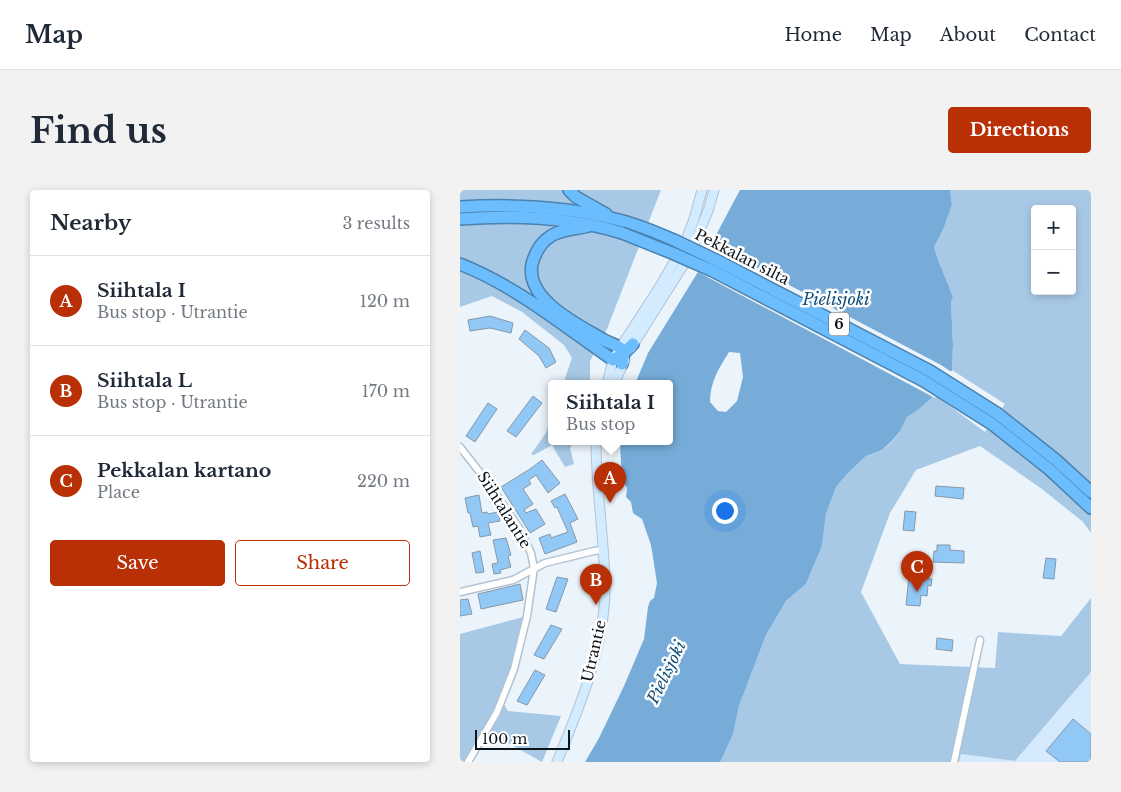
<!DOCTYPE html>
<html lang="en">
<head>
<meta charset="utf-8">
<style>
  body { margin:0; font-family:"Libre Baskerville",serif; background:#f2f2f3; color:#1f2937 }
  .controls { position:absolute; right:15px; top:15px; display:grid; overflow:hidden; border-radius:5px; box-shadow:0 2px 8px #0003 }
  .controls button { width:45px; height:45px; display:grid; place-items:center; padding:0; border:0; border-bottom:1px solid #e0e1e3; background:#fff; color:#1f2937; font:25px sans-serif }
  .scale { position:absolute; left:15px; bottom:12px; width:95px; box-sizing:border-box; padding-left:5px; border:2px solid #0d141a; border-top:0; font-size:14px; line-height:18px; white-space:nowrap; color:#0d141a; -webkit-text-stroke:4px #fff; paint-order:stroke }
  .you { position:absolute; left:264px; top:320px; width:18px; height:18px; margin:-12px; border:4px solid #fff; border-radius:50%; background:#1a73e8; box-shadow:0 0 0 8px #1a73e833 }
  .badge { display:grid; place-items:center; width:32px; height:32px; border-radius:50%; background:#b92f06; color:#fff; font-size:16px; font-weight:700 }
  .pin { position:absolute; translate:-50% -41px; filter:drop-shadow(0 1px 2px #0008) }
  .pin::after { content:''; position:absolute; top:26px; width:18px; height:15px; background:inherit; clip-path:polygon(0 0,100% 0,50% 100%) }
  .popup { position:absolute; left:88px; top:190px; width:125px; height:65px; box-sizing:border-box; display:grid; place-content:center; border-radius:5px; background:#fff; filter:drop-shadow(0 1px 4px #0005); font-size:16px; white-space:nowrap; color:#747a83 }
  .popup b { font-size:19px; color:#1f2937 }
  .popup::after { content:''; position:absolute; left:50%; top:100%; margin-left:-10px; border:10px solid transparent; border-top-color:#fff }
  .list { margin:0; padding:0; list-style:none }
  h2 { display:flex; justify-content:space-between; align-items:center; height:65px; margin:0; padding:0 20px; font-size:21px }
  h2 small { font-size:16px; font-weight:400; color:#747a83 }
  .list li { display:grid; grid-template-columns:32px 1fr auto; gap:15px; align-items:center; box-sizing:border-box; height:90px; padding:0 20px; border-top:1px solid #e0e1e3 }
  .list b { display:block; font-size:19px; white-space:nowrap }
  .list p { margin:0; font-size:16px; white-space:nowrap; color:#747a83 }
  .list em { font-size:16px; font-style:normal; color:#747a83 }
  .actions { display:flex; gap:10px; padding:15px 20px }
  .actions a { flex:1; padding:11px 0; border:1px solid #b92f06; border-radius:5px; text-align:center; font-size:18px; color:#b92f06 }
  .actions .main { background:#b92f06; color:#fff }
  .map { position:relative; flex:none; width:631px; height:572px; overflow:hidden; border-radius:5px }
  header { display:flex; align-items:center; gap:30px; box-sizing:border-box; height:70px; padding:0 25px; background:#fff; border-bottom:1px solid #e0e1e3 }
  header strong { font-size:24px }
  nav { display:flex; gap:28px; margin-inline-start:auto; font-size:18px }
  .intro { display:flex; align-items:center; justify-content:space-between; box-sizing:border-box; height:120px; padding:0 30px }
  h1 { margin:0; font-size:35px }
  .button { padding:12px 22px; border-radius:5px; background:#b92f06; color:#fff; font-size:18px; font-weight:700 }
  main { display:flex; gap:30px; padding:0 30px }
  aside { flex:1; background:#fff; border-radius:5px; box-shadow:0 2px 8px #0003 }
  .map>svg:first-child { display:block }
</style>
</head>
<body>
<header>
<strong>Map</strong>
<nav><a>Home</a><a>Map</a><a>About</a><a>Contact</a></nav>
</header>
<div class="intro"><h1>Find us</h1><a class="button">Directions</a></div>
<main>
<aside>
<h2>Nearby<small>3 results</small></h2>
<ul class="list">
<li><span class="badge">A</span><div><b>Siihtala I</b><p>Bus stop · Utrantie</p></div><em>120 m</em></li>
<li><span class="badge">B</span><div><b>Siihtala L</b><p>Bus stop · Utrantie</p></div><em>170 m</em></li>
<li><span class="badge">C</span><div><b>Pekkalan kartano</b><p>Place</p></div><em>220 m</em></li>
</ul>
<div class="actions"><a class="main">Save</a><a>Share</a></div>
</aside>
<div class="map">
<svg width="631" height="572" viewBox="0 0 631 572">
  <rect width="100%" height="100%" fill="#ecf4fb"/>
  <!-- built -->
  <path fill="#d5eafc" d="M631 482V572H499L501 564 555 571Z"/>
  <!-- green -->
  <g fill="#a8c9e6" fill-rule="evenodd">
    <path d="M0 0H201L147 139 130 171V194H103L112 168 104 155 62 122 32 106 0 117Z"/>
    <path d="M490 0H631V343L623 332 582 299 520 256 456 280 430 323 401 402 440 474 535 478 538 442 601 446 631 408V482L555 571 501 564 499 572H259L273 543 279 516 306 445 326 411 346 394 362 356 366 324 376 297 387 284 406 266 422 260 431 253 441 240 447 227 458 220 475 205 525 242 545 214 492 180 493 155 491 112 493 107C487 90 479 75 474 57L483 40 492 15ZM575 19H612V101H575Z"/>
    <path d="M91 228V252H114L110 258 114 274 105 277 92 255 74 265 71 264 86 243Z"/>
    <path d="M67 426 42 511 48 521 101 526 82 572 25 540 7 572H0V444Z"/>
  </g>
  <!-- water -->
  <path fill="#77acd9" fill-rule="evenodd" d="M280 0H490L492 15 483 40 474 57C479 75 487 90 493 107L491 112 493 155 492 180 475 205 458 220 447 227 441 240 431 252 422 260 406 266 387 284 376 297 366 324 362 356 346 394 326 411 306 445 279 516 273 544 260 572H125L139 548 164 496 184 449 188 417 190 411 194 408 197 393 191 355 182 329 173 323 171 312 166 307 167 298 162 290 160 254 161 252H209V194H175L188 163 241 77 253 54 255 47 265 28ZM269 162 280 163 283 187 277 211 266 222 258 221 250 212C250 192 259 178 269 162Z"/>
  <!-- pier -->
  <g fill="#ecf4fb">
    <path d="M251 54 481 175 493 183 489 191 477 190 243 68Z"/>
    <path d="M242 70 254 75 484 197 475 208 236 81Z"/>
  </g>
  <!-- building -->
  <g fill="#92c8f6" stroke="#8598a8">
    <path d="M30 126 53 133 51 143 30 138 10 141 8 130Z"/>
    <path d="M65 140 89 158 96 172 86 178 79 166 59 149Z"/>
    <path d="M73 206 82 213 56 247 47 241Z"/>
    <path d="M28 213 37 219 15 252 6 246Z"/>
    <path d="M82 270 100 293 88 303 76 285 69 290 71 294 63 299 73 314 64 320 66 323 76 319 85 334 70 343 41 297 70 279Z"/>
    <path d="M476 296 504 298 503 309 475 306Z"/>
    <path d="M105 304 118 329 110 333 117 352 85 364 79 348 90 344 91 348 108 342 97 317 95 318 91 311Z"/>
    <path d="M19 305 22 323 27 322 28 324 38 322 40 331 28 333 31 345 20 347 18 336 13 337 10 323H8L5 308Z"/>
    <path d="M445 321 456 322 454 341 443 340Z"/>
    <path d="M46 348 51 365 48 366 51 377 40 380 41 383 34 384 32 374 38 373 33 350Z"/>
    <path d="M477 355H490V360L504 361V373L473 372 474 361H477Z"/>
    <path d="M20 361 24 382 16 383 12 363Z"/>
    <path d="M586 368 596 369 594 389 583 388Z"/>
    <path d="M449 386 472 389 471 396 468 395 467 406 461 405 460 416 446 415Z"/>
    <path d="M97 387 108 389 96 422 86 419Z"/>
    <path d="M60 394 63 410 21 419 18 404Z"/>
    <path d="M8 409 12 424 0 426V410Z"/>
    <path d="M91 435 102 439 84 469 74 465Z"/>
    <path d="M477 448 493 450 492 461 476 459Z"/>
    <path d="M75 480 85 485 67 515 57 511Z"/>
    <path d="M613 529 631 544V572H600L586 561Z"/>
  </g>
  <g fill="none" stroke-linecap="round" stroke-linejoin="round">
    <!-- minor casing -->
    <g stroke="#b0c3d4" stroke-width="9">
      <g id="minor">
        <path d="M0 257 29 294 59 338 71 363 74 378 67 426 54 479 37 522 8 572"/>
        <path d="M0 402 53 390 85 373 134 361 143 360"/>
        <path d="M494 572 520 450"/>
      </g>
    </g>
    <!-- secondary casing -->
    <g stroke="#b0c3d4" stroke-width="11">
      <g id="secondary">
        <path d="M171 158 229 66 248 21 254 0"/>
        <path d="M147 194 153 170 160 158 199 98 225 53 234 29 242 0"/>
        <path d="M154 194 165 170"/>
        <path d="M97 572C119 518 144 460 145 400 145 351 136 301 136 252"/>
      </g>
    </g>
    <!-- motorway casing -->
    <g stroke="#4b82ae" stroke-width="14">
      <g id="motorway">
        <path d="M109 0 116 7 146 24"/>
        <path d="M0 17C52 14 109 17 159 30 179 35 198 43 216 51"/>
        <path d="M0 29C53 25 111 27 162 43"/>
        <path d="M131 35C118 40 103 38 91 46 81 52 75 63 72 74 65 110 119 135 144 150 149 153 158 155 161 159 165 163 163 169 162 174"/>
        <path d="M0 74C56 96 104 136 153 170L163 164 173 154"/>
        <path d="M538 224 596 270 631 302"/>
        <path d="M532 234 589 279 631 318"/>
      </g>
    </g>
    <!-- minor -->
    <use href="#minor" stroke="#fff" stroke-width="6"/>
    <!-- secondary -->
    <use href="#secondary" stroke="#d3ebff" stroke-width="9"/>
    <!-- motorway -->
    <use href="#motorway" stroke="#6cbdfe" stroke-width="11"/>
    <!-- motorway-bridge casing -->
    <g stroke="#4b82ae" stroke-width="14" stroke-linecap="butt">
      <g id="motorway-bridge">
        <path d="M162 43 212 63 253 81 464 191 532 234"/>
        <path d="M216 51 258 71 470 181 538 224"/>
      </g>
    </g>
    <!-- motorway-bridge -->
    <use href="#motorway-bridge" stroke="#6cbdfe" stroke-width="11"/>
  </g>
  <g text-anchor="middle" stroke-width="5" stroke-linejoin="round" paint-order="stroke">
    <!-- shield labels -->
    <rect fill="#fff" stroke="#565a5f" stroke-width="1" x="369" y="122.5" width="20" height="23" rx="4"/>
    <g font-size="14" font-weight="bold" fill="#0d141a">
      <text x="379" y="139">6</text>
    </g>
    <!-- street labels -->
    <g font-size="15" fill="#0d141a" stroke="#fff">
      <text transform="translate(282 67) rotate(27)" y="5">Pekkalan silta</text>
      <text transform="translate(44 320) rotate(58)" y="5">Siihtalantie</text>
      <text transform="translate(134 461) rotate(-77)" y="5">Utrantie</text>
    </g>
    <!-- water labels -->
    <g font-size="16" font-style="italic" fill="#124f7a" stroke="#fff">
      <text x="376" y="115">Pielisjoki</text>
      <text transform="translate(206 482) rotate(-64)" y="6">Pielisjoki</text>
    </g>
  </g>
</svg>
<div class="controls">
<button>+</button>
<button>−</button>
</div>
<div class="scale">100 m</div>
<div class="you"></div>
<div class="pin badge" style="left:150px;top:313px">A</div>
<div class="popup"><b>Siihtala I</b>Bus stop</div>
<div class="pin badge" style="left:136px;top:415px">B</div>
<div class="pin badge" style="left:457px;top:402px">C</div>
</div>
</main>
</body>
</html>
